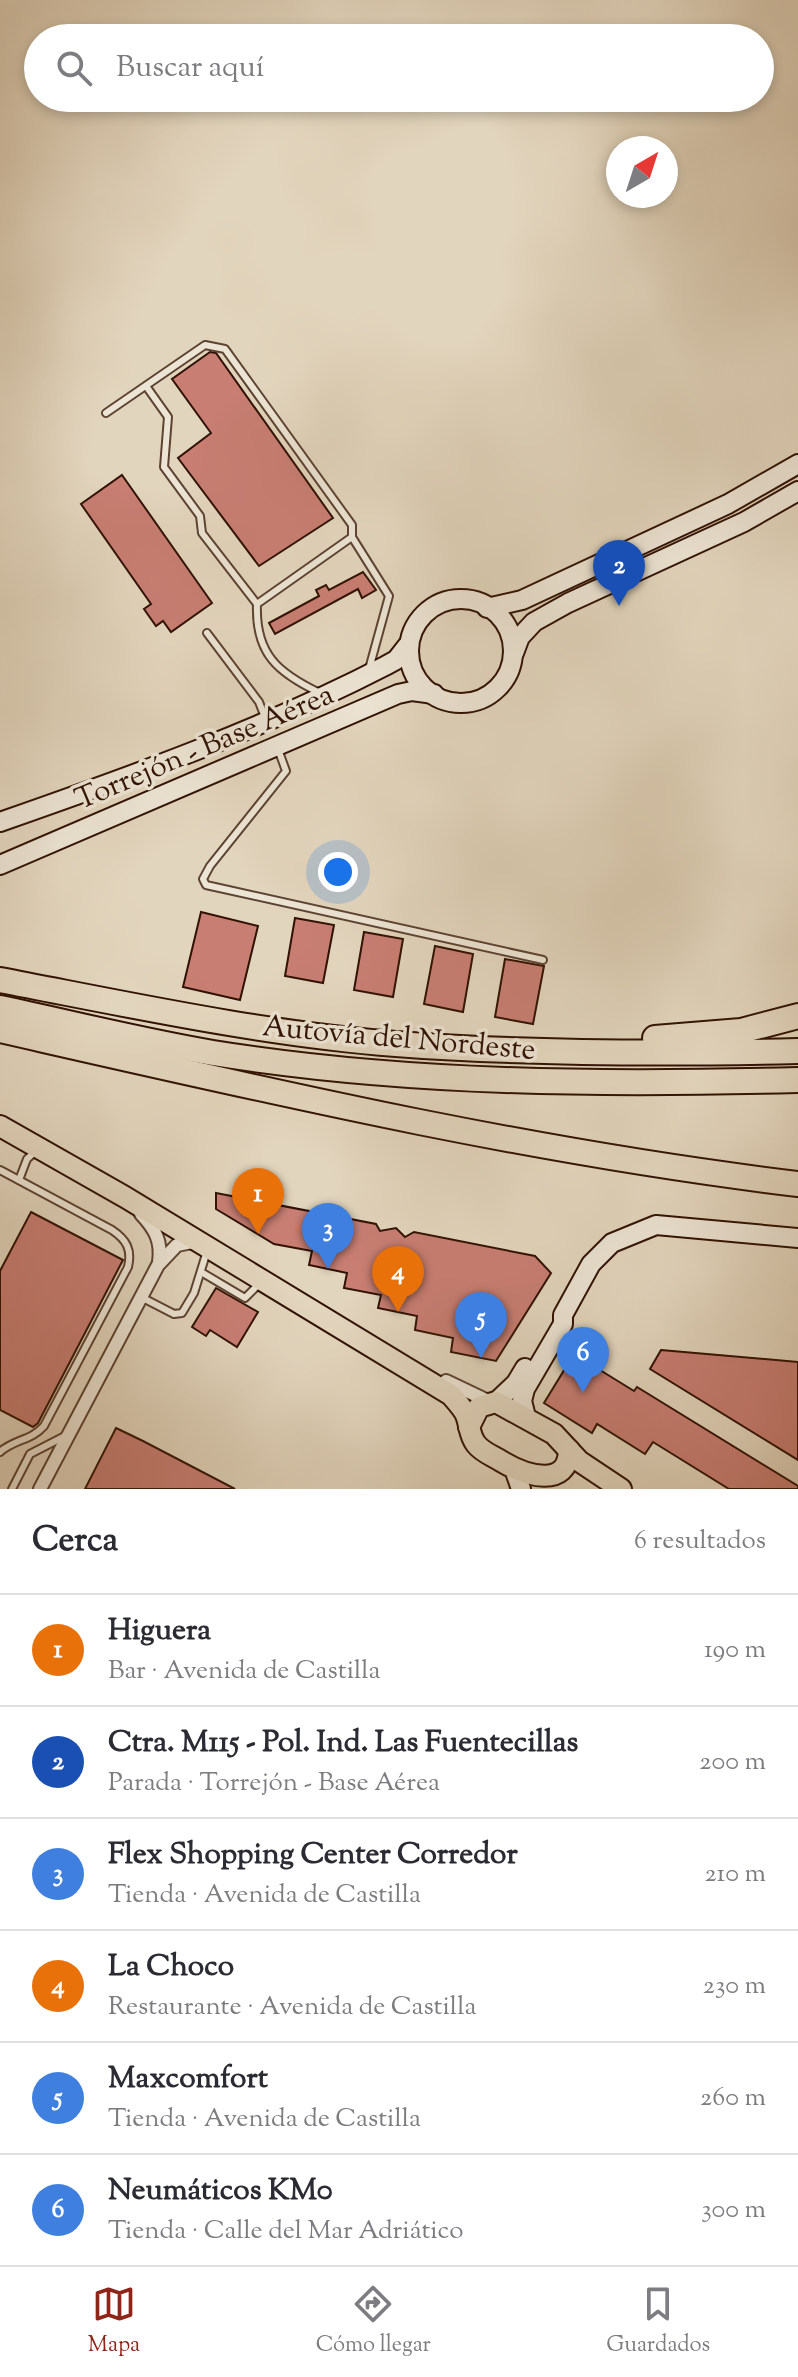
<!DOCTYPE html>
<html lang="es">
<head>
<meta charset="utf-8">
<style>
  body { margin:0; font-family:"Sorts Mill Goudy",serif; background:#f2f2f3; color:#2b2b33 }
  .compass { position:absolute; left:606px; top:136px; width:72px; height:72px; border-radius:50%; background:#fff; box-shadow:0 4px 12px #0003; rotate:39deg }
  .you { position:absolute; left:338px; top:872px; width:28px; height:28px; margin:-20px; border:6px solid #fff; border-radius:50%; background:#1a73e8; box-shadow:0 0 0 12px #1a73e833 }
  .badge { display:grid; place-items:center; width:52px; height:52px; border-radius:50%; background:#8f2418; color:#fff; font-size:26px; font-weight:700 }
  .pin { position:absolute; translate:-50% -66px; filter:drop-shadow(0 2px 4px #0008) }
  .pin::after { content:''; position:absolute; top:42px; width:28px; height:24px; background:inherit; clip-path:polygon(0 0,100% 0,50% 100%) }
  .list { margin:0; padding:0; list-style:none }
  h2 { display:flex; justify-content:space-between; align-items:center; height:104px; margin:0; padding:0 32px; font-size:34px }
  h2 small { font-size:26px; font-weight:400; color:#7c7c81 }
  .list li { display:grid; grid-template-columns:52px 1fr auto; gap:24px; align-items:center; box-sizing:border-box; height:112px; padding:0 32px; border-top:2px solid #e1e1e2 }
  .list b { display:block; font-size:30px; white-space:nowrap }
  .list p { margin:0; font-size:26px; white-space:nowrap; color:#7c7c81 }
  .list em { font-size:26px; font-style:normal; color:#7c7c81 }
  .icon { flex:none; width:44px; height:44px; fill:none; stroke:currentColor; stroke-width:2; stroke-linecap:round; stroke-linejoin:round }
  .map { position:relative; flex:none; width:798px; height:1489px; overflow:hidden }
  .search { position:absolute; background:#fff; box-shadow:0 4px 12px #0003; left:24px; right:24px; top:24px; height:88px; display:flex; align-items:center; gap:20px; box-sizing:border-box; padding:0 28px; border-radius:44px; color:#7c7c81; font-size:30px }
  .sheet { height:776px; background:#fff }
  nav { display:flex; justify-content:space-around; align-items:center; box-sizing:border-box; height:112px; border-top:2px solid #e1e1e2; background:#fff; font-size:22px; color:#7c7c81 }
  nav a { display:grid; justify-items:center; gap:4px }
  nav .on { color:#8f2418 }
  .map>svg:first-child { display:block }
</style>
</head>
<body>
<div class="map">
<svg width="798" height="1489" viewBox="0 0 798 1489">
  <rect width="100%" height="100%" fill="#e2d5bd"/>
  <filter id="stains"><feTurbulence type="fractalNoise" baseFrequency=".0025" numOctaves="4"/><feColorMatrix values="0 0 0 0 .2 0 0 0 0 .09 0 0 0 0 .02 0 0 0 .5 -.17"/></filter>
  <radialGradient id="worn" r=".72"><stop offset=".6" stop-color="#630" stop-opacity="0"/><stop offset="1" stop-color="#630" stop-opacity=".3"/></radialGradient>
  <!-- building -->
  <g fill="#c87e73" stroke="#311203" stroke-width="2">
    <path d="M210 352 216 353 333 518 259 566 178 458 211 433 172 379Z"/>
    <path d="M122 475 212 603 171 632 163 621 156 626 144 609 151 604 81 504Z"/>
    <path d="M363 572 376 590 362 598 358 589 275 634 269 623 319 596 316 590 326 585 329 590Z"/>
    <path d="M201 912 258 926 240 1000 183 987Z"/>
    <path d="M295 918 334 925 323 983 285 976Z"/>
    <path d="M364 932 403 939 393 997 354 990Z"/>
    <path d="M435 946 473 954 463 1012 424 1004Z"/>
    <path d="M505 959 544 966 533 1024 495 1017Z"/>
    <path d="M216 1193 376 1224 380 1231 396 1228 405 1237 414 1232 535 1256 551 1273 496 1361 451 1352 453 1338 415 1330 417 1316 378 1308 381 1295 344 1288 347 1273 309 1265 312 1251 274 1244 216 1209Z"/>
    <path d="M31 1212 123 1260 38 1423 33 1427 0 1410V1271Z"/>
    <path d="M216 1288 258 1312 237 1347 210 1330 206 1336 192 1327Z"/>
    <path d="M661 1350 798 1362V1460L650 1369Z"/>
    <path d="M574 1354 634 1391 637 1387 798 1486V1489H729L653 1442 645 1454 597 1424 592 1433 544 1403Z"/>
    <path d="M116 1428 143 1441 235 1489H85Z"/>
  </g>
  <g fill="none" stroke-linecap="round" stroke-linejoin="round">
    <!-- lane casing -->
    <g stroke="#5d4332" stroke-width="10">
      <g id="lane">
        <path d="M146 386 168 417 164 467 200 516 202 533 257 604"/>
        <path d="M106 413 205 345 225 349 352 525V537"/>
        <path d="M207 633 259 702 266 720"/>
        <path d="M320 693C278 673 255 654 257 604L352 537 389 596 369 669"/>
        <path d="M278 749 286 771 210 866 203 879 206 885 543 960"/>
        <path d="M0 1170 112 1230C127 1240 132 1250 128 1267L44 1426C32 1440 13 1440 0 1452"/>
        <path d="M19 1180 27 1159 37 1150"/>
        <path d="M201 1272 245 1298 261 1282"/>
        <path d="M141 1297 174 1314 182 1313 194 1293 207 1251"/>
        <path d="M12 1489 30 1454 67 1435"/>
      </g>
    </g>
    <!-- street casing -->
    <g stroke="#5d4332" stroke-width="16">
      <g id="street">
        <path d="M141 1214C155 1229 162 1241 159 1262"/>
        <path d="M446 1381 490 1402"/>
        <path d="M40 1489 158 1265 177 1245 197 1241"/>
      </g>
    </g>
    <!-- secondary casing -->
    <g stroke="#311203" stroke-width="22">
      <g id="secondary">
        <circle cx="461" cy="651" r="52"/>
        <path d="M487 608 522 600 728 504 798 464"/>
        <path d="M514 653 520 637 534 622 568 603 744 522 798 491"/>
        <path d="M0 822C129 777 263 729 385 666L396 660 407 646"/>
        <path d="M0 865 398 694 412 691 434 694"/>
        <path d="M496 1402 516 1383 525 1368"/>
        <path d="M526 1417 522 1401 525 1389 563 1324V1315L591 1264 612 1243 656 1225 798 1238"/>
        <path d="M514 1469 521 1489"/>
      </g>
    </g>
    <!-- primary casing -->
    <g stroke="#311203" stroke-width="24">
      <g id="primary">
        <path d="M0 1126 125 1197 451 1395C456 1401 463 1408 466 1415 470 1425 469 1435 476 1444 482 1452 493 1456 501 1461 526 1476 568 1489 569 1450"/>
        <path d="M469 1427 479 1407 496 1402 554 1434 579 1461 621 1489"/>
      </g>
    </g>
    <!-- highway casing -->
    <g stroke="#311203" stroke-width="28">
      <g id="highway">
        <path d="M0 980C131 1005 263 1034 396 1044 530 1054 664 1054 798 1051"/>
        <path d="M0 1008C71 1023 142 1041 213 1053 406 1084 603 1085 798 1080"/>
        <path d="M0 1030C264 1090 529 1152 798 1184"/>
        <path d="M655 1038 741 1031 798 1016"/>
      </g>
    </g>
    <!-- lane -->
    <use href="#lane" stroke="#ece4d4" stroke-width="6"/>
    <!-- street -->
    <use href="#street" stroke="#ece4d4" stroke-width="12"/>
    <!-- secondary -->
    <use href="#secondary" stroke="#ece4d4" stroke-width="18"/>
    <!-- primary -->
    <use href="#primary" stroke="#e2d5bd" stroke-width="20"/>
    <!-- highway -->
    <use href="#highway" stroke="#e2d5bd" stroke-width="24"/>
  </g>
  <g text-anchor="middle" stroke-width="7" stroke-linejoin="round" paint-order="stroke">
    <!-- street labels -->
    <g font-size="30" fill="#311203" stroke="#ece4d4">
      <text transform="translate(204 746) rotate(-23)" y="10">Torrejón - Base Aérea</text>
      <text transform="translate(399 1037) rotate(5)" y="10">Autovía del Nordeste</text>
    </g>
  </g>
  <rect width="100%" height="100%" filter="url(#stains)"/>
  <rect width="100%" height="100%" fill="url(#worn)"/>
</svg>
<svg class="compass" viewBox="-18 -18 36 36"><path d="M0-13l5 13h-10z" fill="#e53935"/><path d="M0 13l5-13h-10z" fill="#7c7c81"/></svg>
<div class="you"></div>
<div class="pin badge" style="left:258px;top:1234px;background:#e8710a">1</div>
<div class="pin badge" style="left:619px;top:606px;background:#1a4fb4">2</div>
<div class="pin badge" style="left:328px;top:1269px;background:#3f7fe0">3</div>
<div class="pin badge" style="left:398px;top:1312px;background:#e8710a">4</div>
<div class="pin badge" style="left:481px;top:1358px;background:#3f7fe0">5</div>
<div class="pin badge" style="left:583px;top:1393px;background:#3f7fe0">6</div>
<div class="search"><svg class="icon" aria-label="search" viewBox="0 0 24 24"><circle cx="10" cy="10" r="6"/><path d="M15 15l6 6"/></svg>Buscar aquí</div>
</div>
<section class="sheet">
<h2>Cerca<small>6 resultados</small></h2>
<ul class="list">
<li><span class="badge" style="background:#e8710a">1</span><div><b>Higuera</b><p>Bar · Avenida de Castilla</p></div><em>190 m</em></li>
<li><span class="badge" style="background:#1a4fb4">2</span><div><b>Ctra. M115 - Pol. Ind. Las Fuentecillas</b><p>Parada · Torrejón - Base Aérea</p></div><em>200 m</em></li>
<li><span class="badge" style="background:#3f7fe0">3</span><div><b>Flex Shopping Center Corredor</b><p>Tienda · Avenida de Castilla</p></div><em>210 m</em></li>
<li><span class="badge" style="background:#e8710a">4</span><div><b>La Choco</b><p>Restaurante · Avenida de Castilla</p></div><em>230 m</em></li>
<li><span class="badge" style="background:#3f7fe0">5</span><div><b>Maxcomfort</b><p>Tienda · Avenida de Castilla</p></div><em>260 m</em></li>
<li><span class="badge" style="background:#3f7fe0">6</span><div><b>Neumáticos KM0</b><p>Tienda · Calle del Mar Adriático</p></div><em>300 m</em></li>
</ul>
</section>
<nav>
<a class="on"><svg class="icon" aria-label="map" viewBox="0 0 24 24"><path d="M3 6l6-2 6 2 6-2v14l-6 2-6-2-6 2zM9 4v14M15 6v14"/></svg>Mapa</a>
<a><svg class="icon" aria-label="directions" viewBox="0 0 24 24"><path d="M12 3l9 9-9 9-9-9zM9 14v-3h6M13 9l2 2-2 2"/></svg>Cómo llegar</a>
<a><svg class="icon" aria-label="saved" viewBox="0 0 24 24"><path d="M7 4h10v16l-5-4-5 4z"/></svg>Guardados</a>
</nav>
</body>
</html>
